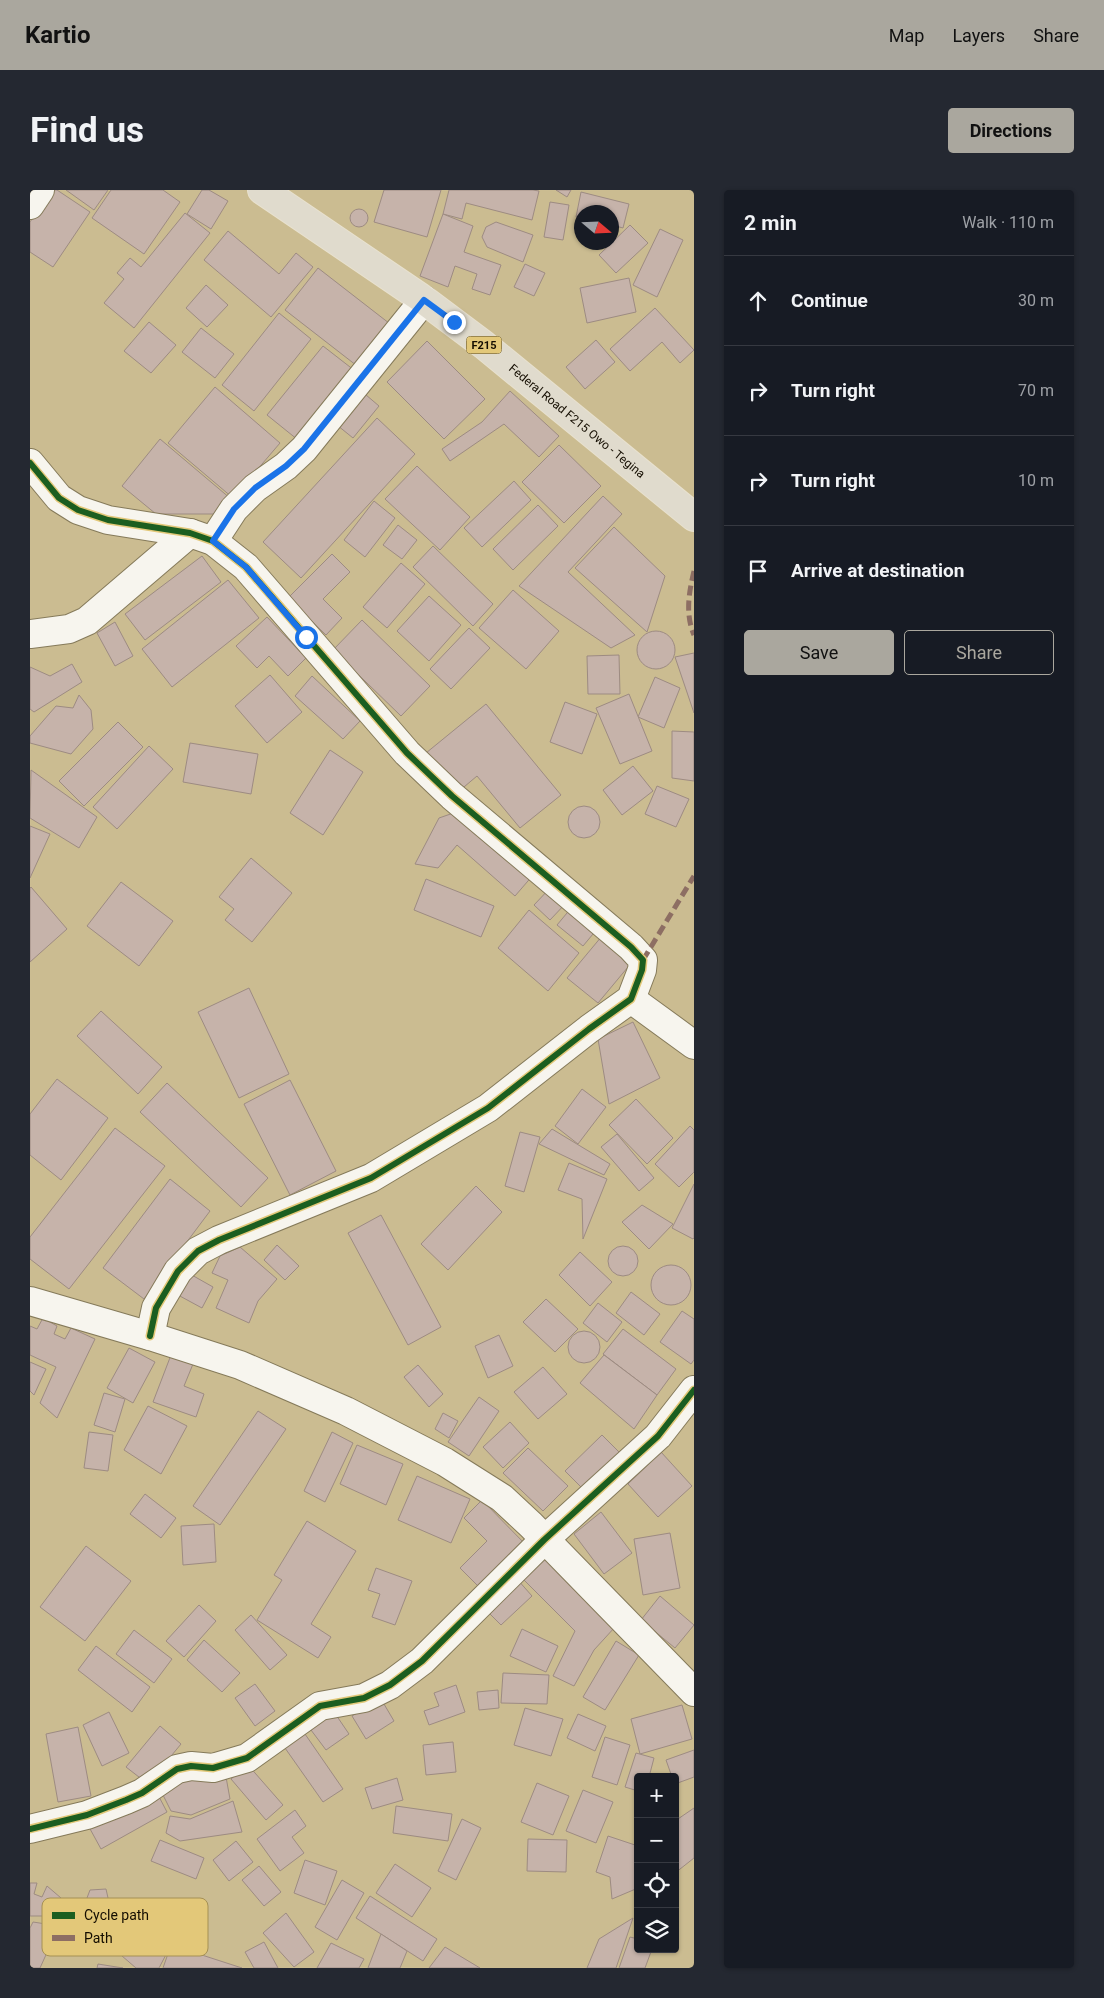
<!DOCTYPE html>
<html lang="en">
<head>
<meta charset="utf-8">
<style>
  body { margin:0; font-family:Roboto,sans-serif; background:#242831; color:#f1f3f6 }
  .controls { position:absolute; right:15px; bottom:15px; display:grid; overflow:hidden; border-radius:5px; box-shadow:0 1px 4px #0004 }
  .controls button { width:45px; height:45px; display:grid; place-items:center; padding:0; border:0; border-bottom:1px solid #363941; background:#171b24; color:#f1f3f6; font:25px sans-serif }
  .compass { position:absolute; left:544px; top:15px; width:45px; height:45px; border-radius:50%; background:#171b24; box-shadow:0 1px 4px #0004; rotate:109deg }
  .stop { position:absolute; width:15px; height:15px; margin:-11px; border:4px solid #1a73e8; border-radius:50%; background:#fff }
  .stop.end { background:#1a73e8; border-color:#fff; box-shadow:0 1px 5px #0008 }
  .list { margin:0; padding:0; list-style:none }
  h2 { display:flex; justify-content:space-between; align-items:center; height:65px; margin:0; padding:0 20px; font-size:21px }
  h2 small { font-size:16px; font-weight:400; color:#9ea1a6 }
  .list li { display:grid; grid-template-columns:32px 1fr auto; gap:15px; align-items:center; box-sizing:border-box; height:90px; padding:0 20px; border-top:1px solid #363941 }
  .list b { display:block; font-size:19px; white-space:nowrap }
  .list em { font-size:16px; font-style:normal; color:#9ea1a6 }
  .actions { display:flex; gap:10px; padding:15px 20px }
  .actions a { flex:1; padding:11px 0; border:1px solid #aaa79e; border-radius:5px; text-align:center; font-size:18px; color:#aaa79e }
  .actions .main { background:#aaa79e; color:#111 }
  .icon { flex:none; width:28px; height:28px; fill:none; stroke:currentColor; stroke-width:2; stroke-linecap:round; stroke-linejoin:round }
  .map { position:relative; flex:none; width:664px; height:1778px; overflow:hidden; border-radius:5px }
  header { display:flex; align-items:center; gap:30px; box-sizing:border-box; height:70px; padding:0 25px; background:#aaa79e; color:#111 }
  header strong { font-size:24px }
  nav { display:flex; gap:28px; margin-inline-start:auto; font-size:18px }
  .intro { display:flex; align-items:center; justify-content:space-between; box-sizing:border-box; height:120px; padding:0 30px }
  h1 { margin:0; font-size:35px }
  .button { padding:12px 22px; border-radius:5px; background:#aaa79e; color:#111; font-size:18px; font-weight:700 }
  main { display:flex; gap:30px; padding:0 30px }
  aside { flex:1; background:#171b24; border-radius:5px; box-shadow:0 1px 4px #0004 }
  .map>svg:first-child { display:block }
</style>
</head>
<body>
<header>
<strong>Kartio</strong>
<nav><a>Map</a><a>Layers</a><a>Share</a></nav>
</header>
<div class="intro"><h1>Find us</h1><a class="button">Directions</a></div>
<main>
<div class="map">
<svg width="664" height="1778" viewBox="0 0 664 1778">
  <rect width="100%" height="100%" fill="#cbbc91"/>
  <!-- building -->
  <g fill="#c6b3aa" stroke="#9d8b82">
    <path d="M22 0H27L60 22 23 77 0 62V32Z"/>
    <path d="M36 0H78L64 20Z"/>
    <path d="M81 0H133L150 12 114 64 62 28Z"/>
    <path d="M172 0H179L198 11 181 39 157 24Z"/>
    <path d="M354 0H411L397 47 344 32Z"/>
    <path d="M419 0H503L509 1 502 30 436 13 432 29 413 24Z"/>
    <path d="M526 0H541L537 7Z"/>
    <path d="M551 2 599 14 593 38 582 35V22H552V28L546 27Z"/>
    <path d="M520 12 539 15 533 50 514 47Z"/>
    <circle cx="329" cy="28" r="9"/>
    <path d="M155 23 180 43 104 138 74 113 94 89 87 83 100 68 111 77Z"/>
    <path d="M413 24 443 36 434 62 471 75 460 105 442 99 447 84 425 76 418 97 390 86Z"/>
    <path d="M466 32 503 45 493 72 457 57 452 47 456 37Z"/>
    <path d="M600 35 618 53 586 83 569 65Z"/>
    <path d="M630 39 653 50 627 107 603 95Z"/>
    <path d="M198 41 249 84 266 63 283 77 241 127 174 70Z"/>
    <path d="M495 74 515 83 504 106 484 97Z"/>
    <path d="M288 78 364 137 331 179 255 120Z"/>
    <path d="M599 88 606 122 557 133 550 98Z"/>
    <path d="M176 95 198 115 177 137 156 118Z"/>
    <path d="M625 118 664 160 650 173 632 152 600 181 580 159Z"/>
    <path d="M249 123 281 149 224 221 192 195Z"/>
    <path d="M119 132 146 155 121 183 94 161Z"/>
    <path d="M171 138 204 164 185 188 152 162Z"/>
    <path d="M566 150 585 172 555 199 536 177Z"/>
    <path d="M397 151 455 209 414 249 357 192Z"/>
    <path d="M293 156 329 184 273 254 237 225Z"/>
    <path d="M185 197 250 253 203 308 138 253Z"/>
    <path d="M329 199 349 216 323 248 302 231Z"/>
    <path d="M480 201 529 246 509 267 474 234 420 271 412 259 452 232Z"/>
    <path d="M347 228 385 264 271 388 233 352Z"/>
    <path d="M130 249 201 309 189 324H126L92 296Z"/>
    <path d="M529 255 571 296 534 333 492 292Z"/>
    <path d="M387 276 440 327 410 360 355 309Z"/>
    <path d="M484 291 501 310 452 357 434 338Z"/>
    <path d="M573 306 592 324 538 382 605 445 581 458 489 396Z"/>
    <path d="M344 311 365 328 335 367 314 350Z"/>
    <path d="M508 315 528 336 483 380 463 359Z"/>
    <path d="M368 335 387 350 372 369 353 355Z"/>
    <path d="M584 337 635 386 617 442 545 378Z"/>
    <path d="M403 356 463 414 443 436 383 377Z"/>
    <path d="M302 364 320 382 293 409 312 428 296 445 258 408Z"/>
    <path d="M172 366 191 392 115 450 95 424Z"/>
    <path d="M371 373 395 394 357 438 333 417Z"/>
    <path d="M198 390 229 428 142 497 112 459Z"/>
    <path d="M483 400 529 441 496 479 449 438Z"/>
    <path d="M399 406 431 435 399 471 367 441Z"/>
    <path d="M237 427 276 468 258 486 239 466 227 478 206 456Z"/>
    <path d="M332 430 400 496 371 526 303 460Z"/>
    <path d="M85 432 103 466 85 476 67 443Z"/>
    <path d="M439 438 460 458 421 499 400 479Z"/>
    <circle cx="626" cy="460" r="19"/>
    <path d="M664 463V523L645 467Z"/>
    <path d="M589 465 590 504H558L557 466Z"/>
    <path d="M42 474 52 492 4 522 0 519V477L20 486Z"/>
    <path d="M240 485 272 522 237 553 205 516Z"/>
    <path d="M282 486 330 531 313 549 265 506Z"/>
    <path d="M625 487 650 498 634 538 608 527Z"/>
    <path d="M599 504 622 561 590 574 566 518Z"/>
    <path d="M49 505 61 520 63 539 41 564 0 553V546L26 516 43 518Z"/>
    <path d="M535 512 567 524 552 564 520 552Z"/>
    <path d="M456 514 531 605 490 638 447 586 428 602 396 563Z"/>
    <path d="M88 532 113 557 54 616 29 591Z"/>
    <path d="M642 541 664 542V591L642 588Z"/>
    <path d="M160 553 228 564 221 604 153 592Z"/>
    <path d="M119 556 143 579 87 639 63 617Z"/>
    <path d="M300 560 333 582 293 645 260 623Z"/>
    <path d="M603 576 623 601 592 625 573 600Z"/>
    <path d="M1 580 67 627 49 658 0 628Z"/>
    <path d="M627 596 659 609 646 637 615 624Z"/>
    <circle cx="554" cy="632" r="16"/>
    <path d="M432 620 504 684 485 706 427 655 408 678 385 674 409 628Z"/>
    <path d="M0 636 20 644 0 688Z"/>
    <path d="M221 668 262 703 222 752 195 730 204 719 189 707Z"/>
    <path d="M396 689 464 716 451 747 384 720Z"/>
    <path d="M91 692 143 731 109 776 57 736Z"/>
    <path d="M1 697 37 739 0 772V698Z"/>
    <path d="M521 697 537 712 520 730 504 715Z"/>
    <path d="M542 717 568 738 553 756 527 735Z"/>
    <path d="M499 720 549 763 518 801 468 758Z"/>
    <path d="M572 746 603 771 568 813 537 788Z"/>
    <path d="M219 798 259 884 209 908 168 822Z"/>
    <path d="M71 821 132 877 108 904 47 846Z"/>
    <path d="M603 832 630 888 579 914 568 849Z"/>
    <path d="M27 889 78 928 31 990 0 965V924Z"/>
    <path d="M260 890 306 981 260 1005 214 914Z"/>
    <path d="M137 893 238 988 211 1017 110 922Z"/>
    <path d="M552 899 576 917 548 954 525 936Z"/>
    <path d="M606 909 643 948 617 974 579 935Z"/>
    <path d="M660 936 664 940V982L649 997 625 974Z"/>
    <path d="M85 938 135 976 39 1099 0 1069V1047Z"/>
    <path d="M522 939 580 974 574 985 509 954Z"/>
    <path d="M490 942 510 947 494 1002 475 996Z"/>
    <path d="M587 944 624 988 609 1001 571 957Z"/>
    <path d="M539 973 577 989 553 1049 552 1009 528 1000Z"/>
    <path d="M140 989 180 1021 114 1109 73 1078Z"/>
    <path d="M664 994V1048L663 1049 642 1038Z"/>
    <path d="M446 996 472 1022 418 1080 391 1054Z"/>
    <path d="M612 1015 643 1034 619 1059 592 1032Z"/>
    <path d="M351 1025 411 1137 378 1155 318 1043Z"/>
    <path d="M247 1055 269 1076 255 1090 234 1070Z"/>
    <circle cx="593" cy="1071" r="15"/>
    <path d="M210 1057 247 1089 228 1111 219 1133 186 1118 198 1090 182 1083 190 1066Z"/>
    <path d="M550 1062 582 1092 560 1116 529 1085Z"/>
    <circle cx="641" cy="1095" r="20"/>
    <path d="M160 1084 183 1097 172 1118 148 1105Z"/>
    <path d="M601 1102 630 1124 614 1145 586 1123Z"/>
    <path d="M516 1109 548 1139 525 1162 493 1132Z"/>
    <path d="M568 1113 592 1132 577 1152 553 1133Z"/>
    <path d="M652 1121 664 1129V1170L661 1174 630 1152Z"/>
    <path d="M13 1128 27 1136 24 1144 35 1149 41 1138 65 1149 27 1228 10 1213 26 1177 0 1165V1136L7 1139Z"/>
    <path d="M593 1139 646 1179 627 1205 573 1164Z"/>
    <circle cx="554" cy="1157" r="16"/>
    <path d="M469 1145 483 1176 458 1188 445 1156Z"/>
    <path d="M99 1158 125 1172 103 1213 77 1198Z"/>
    <path d="M141 1165 163 1174 154 1196 174 1204 166 1227 123 1212Z"/>
    <path d="M574 1165 627 1205 604 1239 550 1193Z"/>
    <path d="M0 1172 16 1179 4 1205 0 1201Z"/>
    <path d="M388 1175 413 1204 399 1217 374 1187Z"/>
    <path d="M513 1177 537 1204 508 1229 484 1202Z"/>
    <path d="M74 1203 95 1209 85 1242 64 1235Z"/>
    <path d="M449 1207 469 1221 439 1266 418 1252Z"/>
    <path d="M118 1216 157 1236 131 1284 94 1260Z"/>
    <path d="M228 1221 256 1239 190 1335 163 1316Z"/>
    <path d="M413 1223 428 1231 419 1248 405 1239Z"/>
    <path d="M480 1232 499 1253 473 1278 453 1257Z"/>
    <path d="M59 1242 83 1245 78 1281 54 1278Z"/>
    <path d="M302 1242 323 1253 295 1312 274 1301Z"/>
    <path d="M572 1245 595 1268 558 1304 535 1281Z"/>
    <path d="M327 1255 373 1274 356 1315 310 1294Z"/>
    <path d="M498 1258 538 1296 513 1321 473 1283Z"/>
    <path d="M631 1262 662 1296 628 1327 598 1294Z"/>
    <path d="M387 1286 440 1309 421 1353 368 1330Z"/>
    <path d="M115 1304 146 1328 131 1348 100 1324Z"/>
    <path d="M452 1310 496 1355 452 1400 430 1378 457 1351 434 1328Z"/>
    <path d="M571 1322 602 1363 574 1384 544 1344Z"/>
    <path d="M277 1331 326 1361 281 1434 301 1447 288 1468 227 1430 252 1390 244 1385Z"/>
    <path d="M184 1334 186 1372 153 1375 151 1336Z"/>
    <path d="M640 1343 650 1398 613 1405 604 1349Z"/>
    <path d="M56 1356 101 1391 55 1451 10 1417Z"/>
    <path d="M511 1363 585 1437 564 1460 544 1496 523 1486 545 1441 489 1385Z"/>
    <path d="M346 1378 382 1391 365 1435 342 1427 350 1404 338 1400Z"/>
    <path d="M487 1389 502 1406 471 1435 455 1419Z"/>
    <path d="M630 1406 664 1435 645 1458 611 1430Z"/>
    <path d="M169 1415 186 1431 154 1467 136 1451Z"/>
    <path d="M221 1425 257 1465 240 1480 205 1440Z"/>
    <path d="M492 1439 528 1456 516 1482 480 1466Z"/>
    <path d="M104 1440 142 1469 124 1493 86 1464Z"/>
    <path d="M174 1450 210 1483 192 1502 157 1470Z"/>
    <path d="M586 1451 609 1465 575 1520 553 1507Z"/>
    <path d="M66 1456 120 1497 102 1522 48 1480Z"/>
    <path d="M473 1483 519 1485 517 1514 471 1513Z"/>
    <path d="M225 1494 245 1521 225 1536 205 1508Z"/>
    <path d="M426 1495 435 1522 399 1535 394 1521 409 1516 404 1503Z"/>
    <path d="M468 1500 469 1518 449 1520 447 1502Z"/>
    <path d="M351 1509 364 1531 336 1549 322 1526Z"/>
    <path d="M652 1515 662 1549 610 1564 601 1529Z"/>
    <path d="M495 1518 533 1529 521 1566 484 1555Z"/>
    <path d="M302 1519 319 1544 296 1560 278 1536Z"/>
    <path d="M79 1522 99 1563 72 1576 53 1535Z"/>
    <path d="M548 1524 576 1536 565 1561 537 1548Z"/>
    <path d="M130 1536 151 1554 118 1594 96 1577Z"/>
    <path d="M48 1537 61 1606 28 1612 16 1544Z"/>
    <path d="M275 1544 313 1599 293 1612 255 1558Z"/>
    <path d="M575 1547 600 1555 587 1595 562 1587Z"/>
    <path d="M423 1552 426 1582 396 1585 393 1555Z"/>
    <path d="M664 1560V1587L645 1594V1587H642L636 1570Z"/>
    <path d="M606 1563 624 1568 619 1587H608V1601L595 1597Z"/>
    <path d="M218 1575 253 1615 236 1630 201 1589Z"/>
    <path d="M162 1581 196 1587 200 1609 161 1625 141 1621 130 1599Z"/>
    <path d="M367 1588 373 1610 342 1619 335 1598Z"/>
    <path d="M507 1593 539 1606 523 1645 491 1632Z"/>
    <path d="M553 1600 583 1612 566 1653 536 1641Z"/>
    <path d="M126 1601 137 1622 71 1659 59 1637Z"/>
    <path d="M203 1611 212 1642 150 1651 136 1643 140 1626 160 1629Z"/>
    <path d="M366 1616 422 1624 418 1651 363 1643Z"/>
    <path d="M664 1618V1668L645 1683V1631Z"/>
    <path d="M265 1620 276 1636 262 1647 274 1663 250 1681 227 1649Z"/>
    <path d="M432 1629 451 1638 426 1690 408 1681Z"/>
    <path d="M578 1646 608 1656V1698L582 1709 580 1687 566 1682Z"/>
    <path d="M498 1649 537 1650 536 1682 497 1681Z"/>
    <path d="M130 1650 174 1668 166 1689 121 1671Z"/>
    <path d="M206 1651 223 1672 199 1691 183 1670Z"/>
    <path d="M275 1670 307 1681 295 1715 264 1703Z"/>
    <path d="M365 1674 401 1698 382 1727 346 1703Z"/>
    <path d="M229 1676 251 1702 234 1716 212 1690Z"/>
    <path d="M312 1690 334 1703 307 1750 285 1737Z"/>
    <path d="M0 1693H7L4 1704 12 1707 17 1696 31 1708 25 1726H0Z"/>
    <path d="M76 1699 80 1717 98 1720 141 1755 129 1778H106L49 1729 60 1700Z"/>
    <path d="M340 1706 407 1749 393 1771 326 1728Z"/>
    <path d="M256 1723 284 1762 264 1777 233 1743Z"/>
    <path d="M603 1728 586 1778H557L569 1749Z"/>
    <path d="M3 1732 29 1736 10 1778H0V1738Z"/>
    <path d="M351 1744 377 1761 370 1778H338Z"/>
    <path d="M600 1747 608 1749V1759H622L615 1778H589Z"/>
    <path d="M234 1752 248 1778H224L215 1762Z"/>
    <path d="M301 1753 334 1769 329 1778H287Z"/>
    <path d="M141 1755 212 1778H133Z"/>
    <path d="M415 1757 450 1778H399Z"/>
    <path d="M68 1774 93 1778H67Z"/>
  </g>
  <g fill="none" stroke-linecap="round" stroke-linejoin="round">
    <!-- minor casing -->
    <g stroke="#857a5a" stroke-width="30">
      <g id="minor">
        <path d="M0 15 10 0"/>
        <path d="M0 273 29 308 48 320 78 330 160 343 183 351 216 377 377 563 422 606 601 757 613 770 612 780 601 809 559 839 458 918 341 988 189 1050 168 1061 148 1081 126 1118 120 1146"/>
        <path d="M183 351 204 319 225 298 256 276 274 259 394 110"/>
        <path d="M0 444 39 439 57 431 160 343"/>
        <path d="M601 809 664 855"/>
        <path d="M0 1639 57 1625 96 1610 112 1603 147 1579 161 1576 183 1578 217 1568 290 1516 334 1508 360 1495 392 1471 514 1350 628 1246 664 1200"/>
      </g>
    </g>
    <!-- tertiary casing -->
    <g stroke="#857a5a" stroke-width="30">
      <path id="tertiary" d="M0 1111 120 1146 210 1175 316 1221 415 1272 472 1308 501 1335 664 1502"/>
    </g>
    <!-- primary casing -->
    <g stroke="#e8e1ce" stroke-width="30">
      <g id="primary">
        <path id="s1" d="M232 0 394 110 454 155 664 327"/>
      </g>
    </g>
    <!-- minor -->
    <use href="#minor" stroke="#f7f5ee" stroke-width="28"/>
    <!-- tertiary -->
    <use href="#tertiary" stroke="#f7f5ee" stroke-width="28"/>
    <!-- primary -->
    <use href="#primary" stroke="#e0dbcd" stroke-width="28"/>
    <!-- quiet -->
    <g stroke="#8d6e63" stroke-width="5" stroke-dasharray="10 5" stroke-linecap="butt">
      <path d="M664 381C659 402 655 424 664 445"/>
      <path d="M613 770 664 686"/>
    </g>
    <!-- cycleway casing -->
    <g stroke="#e3c879" stroke-width="9">
      <g id="cycleway">
        <path d="M0 273 29 308 48 320 78 330 160 343 183 351 216 377 377 563 422 606 601 757 613 770 612 780 601 809 559 839 458 918 341 988 189 1050 168 1061 148 1081 126 1118 120 1146"/>
        <path d="M0 1639 57 1625 96 1610 112 1603 147 1579 161 1576 183 1578 217 1568 290 1516 334 1508 360 1495 392 1471 514 1350 628 1246 664 1200"/>
      </g>
    </g>
    <!-- cycleway -->
    <use href="#cycleway" stroke="#1b5e20" stroke-width="6"/>
  </g>
  <g fill="none" stroke-linecap="round" stroke-linejoin="round">
    <!-- route -->
    <path stroke="#1a73e8" stroke-width="6" d="M276 447 216 377 183 351 204 319 225 298 256 276 274 259 394 110 424 132"/>
  </g>
  <g text-anchor="middle" stroke-width="5" stroke-linejoin="round" paint-order="stroke">
    <!-- shield labels -->
    <rect fill="#e3c879" stroke="#524524" stroke-width="1" x="436.5" y="146.5" width="35" height="17" rx="4"/>
    <g font-size="11" font-weight="bold" fill="#140d00">
      <text x="454" y="159">F215</text>
    </g>
    <!-- street labels -->
    <g font-size="12" fill="#140d00" stroke="#e3c879">
      <text dy="4" stroke="none"><textPath href="#s1" startOffset="391">Federal Road F215 Owo - Tegina</textPath></text>
    </g>
  </g>
  <!-- legend -->
  <rect x="12" y="1708" width="166" height="58" rx="8" fill="#e3c879" stroke="#a59055" stroke-width="1"/>
  <rect x="22" y="1722" width="23" height="7" fill="#1b5e20"/>
  <rect x="22" y="1745" width="23" height="6" fill="#8d6e63"/>
  <g font-size="14" fill="#140d00">
    <text x="54" y="1730">Cycle path</text>
    <text x="54" y="1753">Path</text>
  </g>
</svg>
<div class="controls">
<button>+</button>
<button>−</button>
<button><svg class="icon" aria-label="locate" viewBox="0 0 24 24"><circle cx="12" cy="12" r="6"/><path d="M12 2v4M12 18v4M2 12h4M18 12h4"/></svg></button>
<button><svg class="icon" aria-label="layers" viewBox="0 0 24 24"><path d="M12 4l9 5-9 5-9-5zM3 14l9 5 9-5"/></svg></button>
</div>
<svg class="compass" viewBox="-18 -18 36 36"><path d="M0-13l5 13h-10z" fill="#e53935"/><path d="M0 13l5-13h-10z" fill="#9ea1a6"/></svg>
<div class="stop" style="left:276px;top:447px"></div>
<div class="stop end" style="left:424px;top:132px"></div>
</div>
<aside>
<h2>2 min<small>Walk · 110 m</small></h2>
<ul class="list">
<li><svg class="icon" aria-label="ahead" viewBox="0 0 24 24"><path d="M12 20V5M6 11l6-6 6 6"/></svg><div><b>Continue</b></div><em>30 m</em></li>
<li><svg class="icon" aria-label="right" viewBox="0 0 24 24"><path d="M7 20v-9h11M14 6l5 5-5 5"/></svg><div><b>Turn right</b></div><em>70 m</em></li>
<li><svg class="icon" aria-label="right" viewBox="0 0 24 24"><path d="M7 20v-9h11M14 6l5 5-5 5"/></svg><div><b>Turn right</b></div><em>10 m</em></li>
<li><svg class="icon" aria-label="arrive" viewBox="0 0 24 24"><path d="M6 21V4h12l-3 4 3 4H6"/></svg><div><b>Arrive at destination</b></div></li>
</ul>
<div class="actions"><a class="main">Save</a><a>Share</a></div>
</aside>
</main>
</body>
</html>
